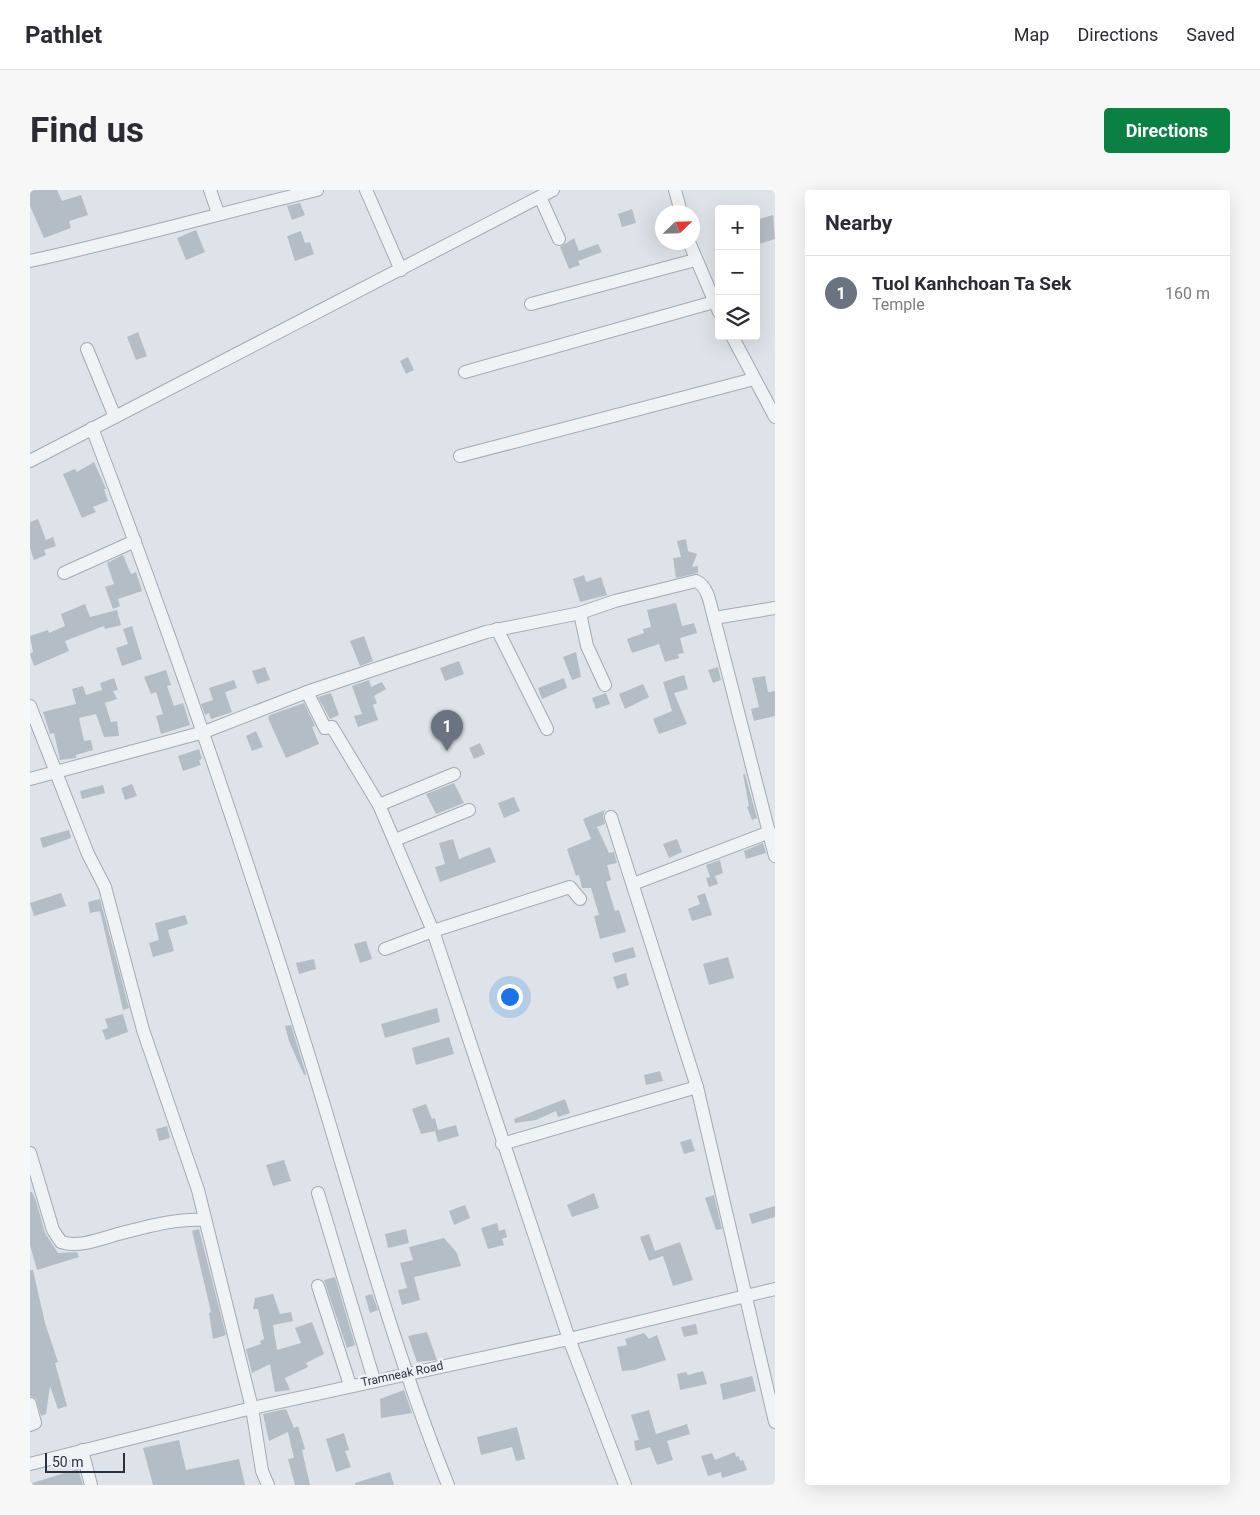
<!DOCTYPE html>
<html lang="en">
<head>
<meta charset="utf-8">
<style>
  body { margin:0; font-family:Roboto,sans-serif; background:#f7f7f7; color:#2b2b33 }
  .controls { position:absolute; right:15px; top:15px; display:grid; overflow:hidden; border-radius:5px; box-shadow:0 5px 20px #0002 }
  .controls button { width:45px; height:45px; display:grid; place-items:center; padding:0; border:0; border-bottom:1px solid #e1e1e2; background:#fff; color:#2b2b33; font:25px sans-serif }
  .compass { position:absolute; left:625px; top:15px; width:45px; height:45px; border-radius:50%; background:#fff; box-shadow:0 5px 20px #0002; rotate:67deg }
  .scale { position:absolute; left:15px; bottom:12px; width:80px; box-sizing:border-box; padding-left:5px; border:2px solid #263240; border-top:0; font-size:14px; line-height:18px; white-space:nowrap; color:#263240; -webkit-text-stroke:4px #edf1f6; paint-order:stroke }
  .you { position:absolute; left:479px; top:806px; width:18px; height:18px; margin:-12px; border:4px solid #fff; border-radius:50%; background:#1a73e8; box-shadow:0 0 0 8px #1a73e833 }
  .badge { display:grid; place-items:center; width:32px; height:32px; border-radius:50%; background:#0b8043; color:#fff; font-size:16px; font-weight:700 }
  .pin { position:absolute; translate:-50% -41px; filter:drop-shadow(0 1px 2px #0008) }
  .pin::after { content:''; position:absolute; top:26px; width:18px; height:15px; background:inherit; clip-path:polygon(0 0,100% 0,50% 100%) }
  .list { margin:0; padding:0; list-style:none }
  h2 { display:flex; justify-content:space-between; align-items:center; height:65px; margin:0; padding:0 20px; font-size:21px }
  h2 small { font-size:16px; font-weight:400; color:#7c7c81 }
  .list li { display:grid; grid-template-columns:32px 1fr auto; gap:15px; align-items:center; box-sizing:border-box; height:75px; padding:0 20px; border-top:1px solid #e1e1e2 }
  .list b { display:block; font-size:19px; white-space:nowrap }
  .list p { margin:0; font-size:16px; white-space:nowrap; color:#7c7c81 }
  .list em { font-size:16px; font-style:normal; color:#7c7c81 }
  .icon { flex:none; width:28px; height:28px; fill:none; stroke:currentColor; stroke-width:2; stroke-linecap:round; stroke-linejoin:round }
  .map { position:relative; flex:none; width:745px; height:1295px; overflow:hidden; border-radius:5px }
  header { display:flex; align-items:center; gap:30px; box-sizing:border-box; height:70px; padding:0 25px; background:#fff; border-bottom:1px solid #e1e1e2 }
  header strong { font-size:24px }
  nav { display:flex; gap:28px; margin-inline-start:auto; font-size:18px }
  .intro { display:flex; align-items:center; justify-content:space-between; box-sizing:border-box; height:120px; padding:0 30px }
  h1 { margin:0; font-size:35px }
  .button { padding:12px 22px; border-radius:5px; background:#0b8043; color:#fff; font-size:18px; font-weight:700 }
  main { display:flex; gap:30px; padding:0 30px }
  aside { flex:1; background:#fff; border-radius:5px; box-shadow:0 5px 20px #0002 }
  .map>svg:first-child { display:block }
</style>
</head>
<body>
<header>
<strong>Pathlet</strong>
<nav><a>Map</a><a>Directions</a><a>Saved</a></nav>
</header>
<div class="intro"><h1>Find us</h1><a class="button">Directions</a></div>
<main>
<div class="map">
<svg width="745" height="1295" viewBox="0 0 745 1295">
  <rect width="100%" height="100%" fill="#dde3e8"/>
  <!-- building -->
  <g fill="#b4bdc5">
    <path d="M0 0H27L32 11 51 5 58 25 39 31 41 38 14 48 0 16Z"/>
    <path d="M270 13 275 25 262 30 257 16Z"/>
    <path d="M602 19 606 33 592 37 588 24Z"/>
    <path d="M743 25 745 49 726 55V30Z"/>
    <path d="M166 40 175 62 156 70 147 48Z"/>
    <path d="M271 41 275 53 280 52 284 64 265 71 257 46Z"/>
    <path d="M544 48 549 61 568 54 572 62 548 71 550 75 539 79 530 57Z"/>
    <path d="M108 142 117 166 106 170 97 147Z"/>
    <path d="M378 167 384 180 376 184 370 171Z"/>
    <path d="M64 272 76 299H74L78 311 63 317 66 322 52 328 33 284 45 279 47 282Z"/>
    <path d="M8 329 16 350 23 347 26 356 14 360 16 365 4 370 0 358V332Z"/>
    <path d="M656 349 658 361 667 364 662 377 668 376V383L646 388 643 368 651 367 647 351Z"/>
    <path d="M93 365 101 384 106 382 112 401 88 409 90 416 83 419 75 397 84 394 77 373Z"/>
    <path d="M554 385 556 392 571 387 577 405 550 412 543 389Z"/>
    <path d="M646 413 652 436 664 433 667 443 650 448 654 463 648 464 649 468 635 472 629 454 602 463 597 449 614 443 613 439 621 437 617 420Z"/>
    <path d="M55 414 60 427 87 420 91 435 75 439 74 436 35 451 39 461 4 476 0 464 3 462 0 446 18 440 19 443 35 436 31 424Z"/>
    <path d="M102 436 112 469 92 476 86 458 98 454 93 439Z"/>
    <path d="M334 446 343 471 330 476 320 451Z"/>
    <path d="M546 462 551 487 542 490 533 467Z"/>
    <path d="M429 471 434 484 415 491 410 478Z"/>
    <path d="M235 477 240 490 227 494 222 481Z"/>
    <path d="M688 477 691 490 683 493 678 480Z"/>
    <path d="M136 480 141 495 137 496 144 516 153 513 160 535 131 544 126 526 133 524 126 502 121 504 114 487Z"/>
    <path d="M654 485 658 499 644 503 657 534 629 544 623 529 642 521 633 492Z"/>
    <path d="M735 486 738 502 745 501V526L724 531 721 519 729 517 722 488Z"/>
    <path d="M84 488 88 500 83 501 87 509 75 513 81 532 87 531 89 546 74 547 66 524 49 528 54 551 61 550 63 560 46 565V568L30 570 24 543 20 544 13 522 46 514 42 499 53 496 56 505 72 500 70 493Z"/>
    <path d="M534 488 537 498 512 509 508 498Z"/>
    <path d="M204 490 207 498 195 502 202 522 181 529 179 523 175 525 171 514 183 510 179 498Z"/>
    <path d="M339 490 341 497 352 492 356 499 344 506 347 513 343 515 348 530 328 537 324 526 332 524 322 496Z"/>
    <path d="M613 494 619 507 595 519 589 504Z"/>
    <path d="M301 503 309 525 300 529 288 507Z"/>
    <path d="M576 503 580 514 566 519 562 508Z"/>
    <path d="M274 513 285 536 282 537 289 554 256 568 238 528 240 525Z"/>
    <path d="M226 541 233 557 222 561 216 546Z"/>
    <path d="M450 553 455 564 444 569 439 558Z"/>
    <path d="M169 559 172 569 169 570 171 575 153 581 148 566Z"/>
    <path d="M713 584H715L727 628 722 630 717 617 719 616Z"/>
    <path d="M424 593 434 613 406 624 396 604Z"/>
    <path d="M102 594 107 606 95 610 91 598Z"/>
    <path d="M73 595 75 603 52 609 50 601Z"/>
    <path d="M484 607 490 621 474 628 468 613Z"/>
    <path d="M575 620 573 626 575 634 567 637 579 663 584 662 587 673 577 675 581 690 576 692 585 721 589 720 596 742 570 749 564 726 569 725 561 698H552L549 685 546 686 537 659 561 649 553 629Z"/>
    <path d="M39 640 41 648 13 658 10 648Z"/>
    <path d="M423 649 429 669 460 657 466 672 410 692 405 677 415 674 409 653Z"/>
    <path d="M647 649 652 662 639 668 633 654Z"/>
    <path d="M733 653 736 663 716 669 714 661Z"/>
    <path d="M690 670 693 683 685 686 688 694 679 697 676 688 680 687 676 675Z"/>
    <path d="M31 703 36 716 4 726 0 713Z"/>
    <path d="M675 703 682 725 662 731 658 719 670 714 667 706Z"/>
    <path d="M70 709 99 818 93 820 70 721 60 723 58 712Z"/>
    <path d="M155 725 158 734 138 740 144 761 123 767 119 753 129 750 125 733Z"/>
    <path d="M336 751 342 769 330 773 324 754Z"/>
    <path d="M603 757 606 767 585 773 582 763Z"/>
    <path d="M698 767 704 788 679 795 673 774Z"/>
    <path d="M284 769 286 779 269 784 266 773Z"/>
    <path d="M596 783 599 795 587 799 583 787Z"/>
    <path d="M407 818 410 832 355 848 351 834Z"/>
    <path d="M93 824 98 842 76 850 72 840 78 838 75 829Z"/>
    <path d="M261 835 276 884 274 885 259 851 255 836Z"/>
    <path d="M419 847 424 864 386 875 382 858Z"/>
    <path d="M630 881 633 891 616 895 614 885Z"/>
    <path d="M535 909 540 923 528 927 526 921 506 930 485 933 484 929Z"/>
    <path d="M396 914 402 929 405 928 408 940 426 935 429 946 408 952 405 941 391 944 382 919Z"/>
    <path d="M137 936 140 948 129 951 126 939Z"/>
    <path d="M661 949 665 961 654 964 650 952Z"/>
    <path d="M254 970 261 991 243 996 236 975Z"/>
    <path d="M0 1002H2L6 1011 15 1043 28 1063 47 1062 49 1067 7 1080 0 1055Z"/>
    <path d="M564 1003 569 1018 542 1027 537 1015Z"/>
    <path d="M684 1005 692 1039 686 1040 675 1008Z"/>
    <path d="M435 1015 440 1028 424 1035 419 1021Z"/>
    <path d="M745 1016V1027L722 1034 719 1024Z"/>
    <path d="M467 1033 469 1041 475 1039 477 1047 472 1049 474 1055 458 1059 451 1038Z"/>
    <path d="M169 1039 196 1145 183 1149 179 1123 181 1122 162 1041Z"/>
    <path d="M376 1039 379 1053 358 1058 355 1044Z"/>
    <path d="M619 1044 625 1061 650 1052 663 1090 643 1096 633 1066 619 1071 610 1047Z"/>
    <path d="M414 1048 427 1063 431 1076 384 1087 390 1110 372 1115 368 1100 377 1098 370 1073 383 1070 379 1057Z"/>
    <path d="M0 1080H3L15 1133 28 1172 25 1173 37 1216 28 1219 20 1196 16 1224 11 1226 6 1209 0 1206Z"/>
    <path d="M305 1087 325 1155 317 1158 294 1090Z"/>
    <path d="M243 1104 250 1124 261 1122 263 1131 243 1135 247 1160 271 1153 265 1138 282 1132 294 1164 276 1173 278 1177 255 1188 260 1200 245 1202 240 1174 222 1183 216 1159 231 1154 230 1151 234 1149 228 1119H223L225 1108Z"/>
    <path d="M342 1104 348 1120 340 1123 335 1106Z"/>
    <path d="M666 1134 668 1144 654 1147 651 1137Z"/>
    <path d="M397 1142 407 1170 387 1172 378 1146Z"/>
    <path d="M614 1143 619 1149 627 1145 636 1170 604 1180 592 1181 587 1157 597 1155 595 1149Z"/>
    <path d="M673 1181 677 1194 650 1200 647 1184 656 1182 658 1185Z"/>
    <path d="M722 1186 726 1201 693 1210 690 1194Z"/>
    <path d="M374 1200 382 1223 351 1228 350 1209Z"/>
    <path d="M256 1219 264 1238 268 1236 275 1259 272 1260 280 1295H265L258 1269 264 1268 258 1242 239 1251 233 1224Z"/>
    <path d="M619 1220 626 1244 657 1234 660 1244 637 1251 643 1270 627 1275 620 1257 606 1261 604 1251 609 1250 601 1225Z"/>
    <path d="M487 1237 495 1269 486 1271 482 1257 451 1265 447 1247Z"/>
    <path d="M314 1243 319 1260 315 1261 321 1277 306 1282 296 1249Z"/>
    <path d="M149 1250 156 1280 209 1269 215 1295H123L113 1258Z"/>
    <path d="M705 1262 706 1267 709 1266 710 1271 713 1270 717 1280 692 1288 691 1282 678 1286 671 1266 682 1263 685 1270Z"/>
    <path d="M48 1279 53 1295H3L2 1293Z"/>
    <path d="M360 1282 364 1295H325V1293Z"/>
  </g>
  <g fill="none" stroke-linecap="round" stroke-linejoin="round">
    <!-- minor casing -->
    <g stroke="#a2aab2" stroke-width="14">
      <g id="minor">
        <path d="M180 0 188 23"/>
        <path d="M336 0 371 80"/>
        <path d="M645 0 651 22"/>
        <path d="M510 7 529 49"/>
        <path d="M659 52 689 122"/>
        <path d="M0 71C96 50 191 23 287 0"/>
        <path d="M501 114 665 70"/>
        <path d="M702 146 745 227"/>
        <path d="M57 159 85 227"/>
        <path d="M435 182 684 112"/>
        <path d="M62 238C140 441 210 646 275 853 321 1000 360 1151 418 1295"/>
        <path d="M430 266 724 189"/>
        <path d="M0 271 523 0"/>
        <path d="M34 383 105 351"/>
        <path d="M550 423 557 456 575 495"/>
        <path d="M684 428 745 418"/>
        <path d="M467 439 517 539"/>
        <path d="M277 502 295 538 302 537 349 615 403 741 539 1149 595 1295"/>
        <path d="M0 516 58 664 75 697 113 840 168 1000 222 1218 232 1281 238 1295"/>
        <path d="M0 589 174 542 277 502 456 442 550 423 585 411 666 391C679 397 680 415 684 428L745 666"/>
        <path d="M349 615 424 584"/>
        <path d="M581 627 667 897 745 1232"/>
        <path d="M365 650 439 620"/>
        <path d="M603 694 740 642"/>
        <path d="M355 759 403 741 540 697 550 709"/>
        <path d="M472 954 667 897"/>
        <path d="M0 963 23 1040 31 1052C49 1058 70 1049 88 1044 116 1037 146 1028 175 1030"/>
        <path d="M288 1003 344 1190"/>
        <path d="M288 1096 320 1195"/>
        <path d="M0 1214 5 1233 0 1235"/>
        <path d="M52 1260 61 1295"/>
        <path d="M0 1274 222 1218 539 1149 745 1099"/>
      </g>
    </g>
    <!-- minor -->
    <use href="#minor" stroke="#f0f3f6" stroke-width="12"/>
  </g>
  <g text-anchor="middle" stroke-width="5" stroke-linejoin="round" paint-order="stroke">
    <!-- street labels -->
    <g font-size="12" fill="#263240" stroke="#edf1f6">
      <text transform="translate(372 1184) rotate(-12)" y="4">Tramneak Road</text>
    </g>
  </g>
</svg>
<div class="controls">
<button>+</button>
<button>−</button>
<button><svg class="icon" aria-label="layers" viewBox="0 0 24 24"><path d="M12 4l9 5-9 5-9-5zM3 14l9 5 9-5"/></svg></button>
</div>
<svg class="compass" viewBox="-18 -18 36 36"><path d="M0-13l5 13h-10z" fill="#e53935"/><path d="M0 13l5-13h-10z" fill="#7c7c81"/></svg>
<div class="scale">50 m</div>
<div class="you"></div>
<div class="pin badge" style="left:417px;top:561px;background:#6b7280">1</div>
</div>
<aside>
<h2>Nearby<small></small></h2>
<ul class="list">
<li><span class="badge" style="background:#6b7280">1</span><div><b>Tuol Kanhchoan Ta Sek</b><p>Temple</p></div><em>160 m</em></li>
</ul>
</aside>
</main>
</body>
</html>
